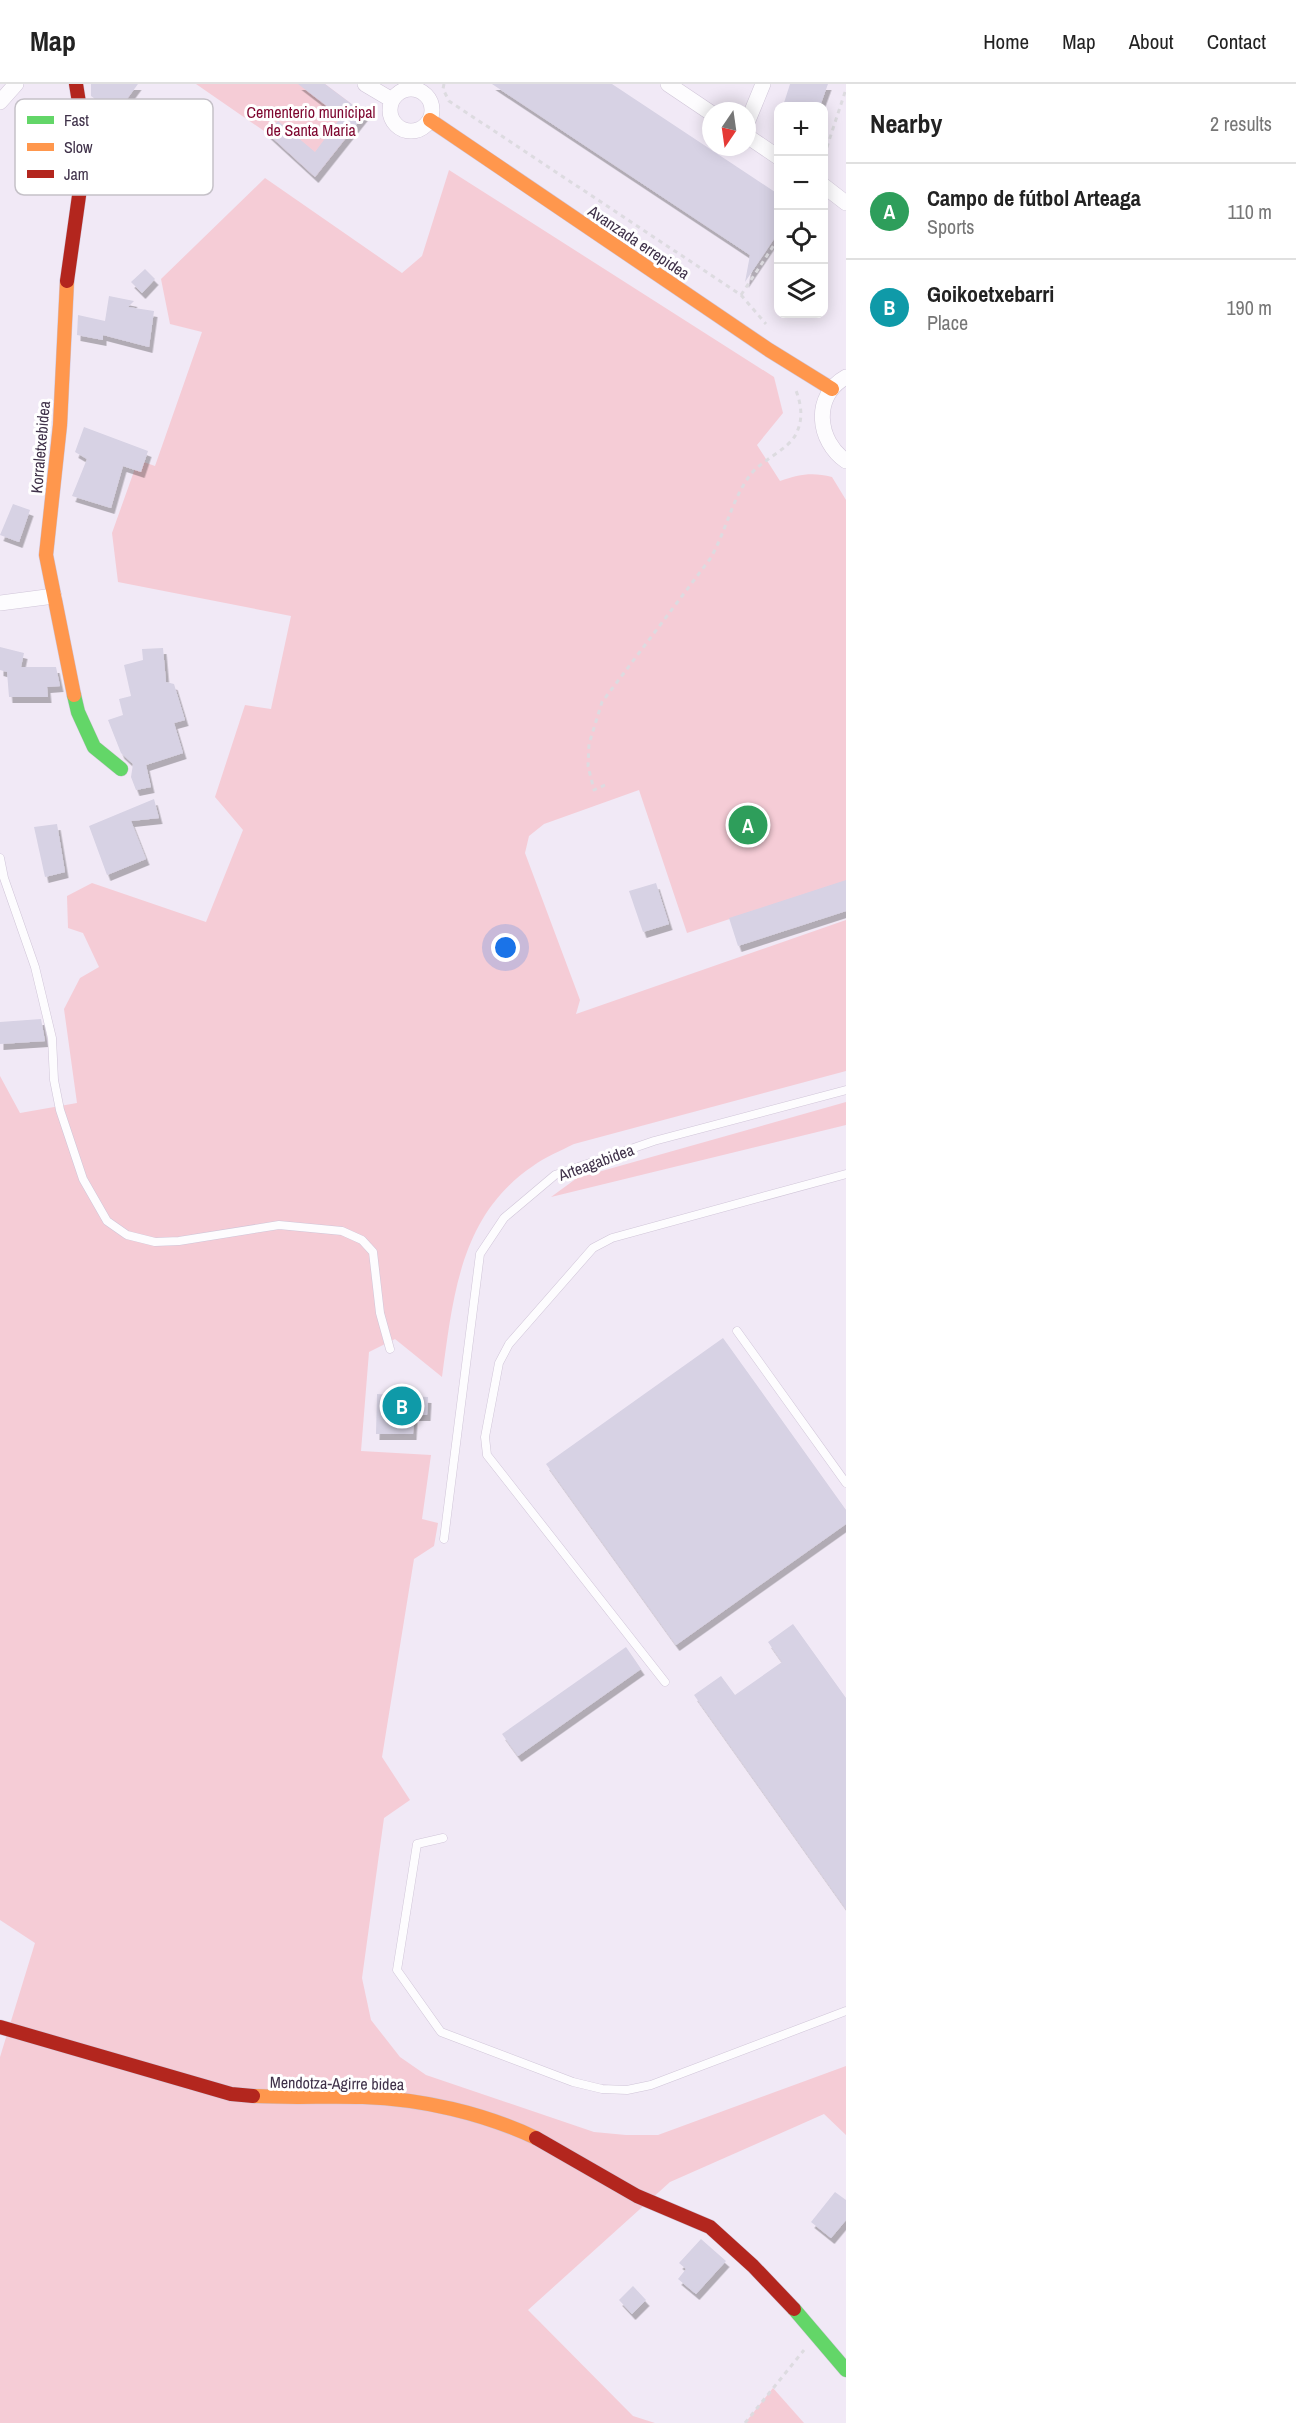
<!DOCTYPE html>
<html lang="en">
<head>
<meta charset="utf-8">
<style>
  body { margin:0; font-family:"Archivo Narrow",sans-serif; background:#f6f6f6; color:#222 }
  .controls { position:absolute; right:18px; top:18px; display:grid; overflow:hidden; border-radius:12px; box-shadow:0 3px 15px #0003 }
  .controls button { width:54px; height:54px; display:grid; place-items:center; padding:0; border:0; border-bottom:2px solid #e0e0e0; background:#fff; color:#222; font:30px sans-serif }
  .compass { position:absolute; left:702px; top:18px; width:54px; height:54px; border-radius:50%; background:#fff; box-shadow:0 3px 15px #0003; rotate:193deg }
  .you { position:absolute; left:506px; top:864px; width:21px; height:21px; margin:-15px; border:4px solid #fff; border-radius:50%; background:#1a73e8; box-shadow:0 0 0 9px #1a73e833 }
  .badge { display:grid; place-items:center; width:39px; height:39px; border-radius:50%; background:#d93025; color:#fff; font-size:20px; font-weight:700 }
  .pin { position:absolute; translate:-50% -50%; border:3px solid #fff; box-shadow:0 2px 6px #0006 }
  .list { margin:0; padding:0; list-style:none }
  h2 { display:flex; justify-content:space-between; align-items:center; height:78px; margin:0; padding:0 24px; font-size:26px }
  h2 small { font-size:20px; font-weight:400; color:#767676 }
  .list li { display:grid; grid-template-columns:39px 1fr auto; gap:18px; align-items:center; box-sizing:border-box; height:96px; padding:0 24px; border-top:2px solid #e0e0e0 }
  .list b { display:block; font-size:22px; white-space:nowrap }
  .list p { margin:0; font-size:20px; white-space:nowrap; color:#767676 }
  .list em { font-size:20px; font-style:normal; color:#767676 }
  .icon { flex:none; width:33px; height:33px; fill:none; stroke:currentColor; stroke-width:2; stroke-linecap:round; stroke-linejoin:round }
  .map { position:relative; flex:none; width:846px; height:2339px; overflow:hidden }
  header { display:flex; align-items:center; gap:36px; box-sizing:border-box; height:84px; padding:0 30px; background:#fff; border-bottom:2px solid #e0e0e0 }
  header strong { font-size:28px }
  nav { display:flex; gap:33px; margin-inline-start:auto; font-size:21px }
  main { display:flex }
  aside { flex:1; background:#fff }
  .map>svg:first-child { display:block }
</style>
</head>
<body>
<header>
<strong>Map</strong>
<nav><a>Home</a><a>Map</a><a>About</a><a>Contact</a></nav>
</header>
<main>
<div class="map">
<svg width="846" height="2339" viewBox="0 0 846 2339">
  <defs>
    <filter id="shadow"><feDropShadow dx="3.5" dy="6" stdDeviation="0" flood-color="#0004"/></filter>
  </defs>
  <rect width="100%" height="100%" fill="#f1e9f6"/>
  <!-- green -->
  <g fill="#f5ccd6">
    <path d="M196 0H325L365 30 315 93 267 49Z"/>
    <path d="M449 86 774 293 783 329 757 361 780 397C799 390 813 388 832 393L846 416V797L687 849 639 706 544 740 529 752 525 769 580 916 576 930 846 836V987L574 1060C560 1067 545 1073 533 1082 460 1131 453 1213 442 1293L395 1255 369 1268 361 1367 431 1371 422 1435 438 1439 434 1462 414 1475 382 1673 410 1716 384 1734 362 1894 371 1936 400 1973 426 1991 594 2048 626 2051H658L846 1982V2051L824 2030 670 2098 528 2226 633 2332 655 2339H0V1973L35 1859 0 1836V992L20 1029 77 1019 64 925 80 894 99 883 83 849 68 844 67 812 92 799 206 838 243 746 215 713 245 621 271 625 291 532 118 498 112 449 138 376 155 382 202 248 170 240 161 195 265 94 402 189 422 172Z"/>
    <path d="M846 1018V1041L551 1113 577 1094Z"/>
    <path d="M773 2304 804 2339H745Z"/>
  </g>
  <!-- building -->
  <g fill="#d7d2e4" filter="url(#shadow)">
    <path d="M91 0H138L116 30 91 12Z"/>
    <path d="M298 0H325L365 30 315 93 267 49 278 37 315 68 341 33Z"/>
    <path d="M492 0H612L778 110V149L745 198 750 171Z"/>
    <path d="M790 0H828L820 22H783Z"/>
    <path d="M145 185 155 195 142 209 131 198Z"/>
    <path d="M109 212 134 217 128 223 154 227 149 263 103 251V256L77 251 78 231 105 237Z"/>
    <path d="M84 343 148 367 141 388 123 382 111 424 72 412 87 375 75 368Z"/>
    <path d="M13 420 30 426 19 458 0 451Z"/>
    <path d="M0 563 24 569 21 583H56L60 602 47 603 48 613H9L7 588 0 586Z"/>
    <path d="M163 564 166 598 174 600 185 636 174 639 183 669 146 681 151 703 136 706 131 693 133 680 121 669 108 636 123 631 119 615 131 612 124 581 143 576 142 565Z"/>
    <path d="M154 715 159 734 131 737 146 775 107 791 89 742Z"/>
    <path d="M57 740 65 788 45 793 34 743Z"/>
    <path d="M846 796V827L738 862 729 834Z"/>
    <path d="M656 799 669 840 643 848 629 807Z"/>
    <path d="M41 935 45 957 0 960V938Z"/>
    <path d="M723 1254 846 1426V1440L676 1561 546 1380Z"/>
    <path d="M377 1310 428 1313 427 1331H414L413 1350H376Z"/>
    <path d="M793 1540 846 1614V1825L694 1611 721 1592 735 1611 782 1578 768 1558Z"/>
    <path d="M626 1563 641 1585 518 1672 502 1650Z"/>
    <path d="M835 2108 846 2116V2136L831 2154 811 2138Z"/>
    <path d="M701 2155 726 2177 696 2210 678 2195 686 2185 679 2179Z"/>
    <path d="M633 2202 646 2216 632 2230 619 2216Z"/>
  </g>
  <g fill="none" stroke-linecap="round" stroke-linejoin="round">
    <!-- lane casing -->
    <g stroke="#d0c5d8" stroke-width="9">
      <g id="lane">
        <path d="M0 774 4 794 35 883 52 954 54 996 60 1026 83 1095 107 1137 127 1151 155 1158 179 1157 279 1141 342 1147 362 1156 373 1168 380 1229 390 1265"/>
        <path d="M737 1247 846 1399"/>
        <path d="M444 1455 480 1170 504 1134 555 1091 654 1057 846 1006"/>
        <path d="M665 1598 487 1371 485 1353 499 1279 509 1260 593 1164 612 1154 846 1090"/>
        <path d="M443 1754 417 1760 397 1886 441 1948 573 1998 602 2005 627 2006 651 2001 846 1927"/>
      </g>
    </g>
    <!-- street casing -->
    <g stroke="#d0c5d8" stroke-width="16">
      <g id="street">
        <path d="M365 0 392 16"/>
        <path d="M668 0 711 29"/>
        <circle cx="411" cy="26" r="21"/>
        <path d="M0 18 16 0"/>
        <path d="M747 39 763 0"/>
        <path d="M747 52 778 73"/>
        <path d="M824 102 846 119"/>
        <path d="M846 293C812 312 817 357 846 377"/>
        <path d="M0 519 54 512"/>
      </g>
    </g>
    <!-- fast casing -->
    <g stroke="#d0c5d8" stroke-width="15">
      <g id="fast">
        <path d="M74 611 78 628 94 663 121 685"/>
        <path d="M794 2225 846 2286"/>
      </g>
    </g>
    <!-- slow casing -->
    <g stroke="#d0c5d8" stroke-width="15">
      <g id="slow">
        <path d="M430 36 769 266 832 305"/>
        <path d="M67 197 60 341 46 471 74 611"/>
        <path d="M253 2012C290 2014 326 2012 363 2013 422 2015 483 2029 536 2054"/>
      </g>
    </g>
    <!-- jam casing -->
    <g stroke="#d0c5d8" stroke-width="15">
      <g id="jam">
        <path d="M67 197 86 62 76 0"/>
        <path d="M0 1943 231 2010 253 2012"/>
        <path d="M536 2054 637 2112 710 2143 753 2182 794 2225"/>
      </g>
    </g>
    <!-- path -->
    <g stroke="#dddbe0" stroke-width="3" stroke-dasharray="4.5 4.5" stroke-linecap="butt">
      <path d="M444 0 443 5 449 17 741 211 766 240"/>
      <path d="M824 72 846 5"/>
      <path d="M741 211 778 155"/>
      <path d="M605 701 594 706 588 682 589 660 602 618 710 475C726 448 732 414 751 390 763 375 788 366 796 350 804 334 801 319 795 304"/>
      <path d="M745 2339 804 2266"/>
    </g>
    <!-- lane -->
    <use href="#lane" stroke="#fdfcfe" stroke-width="8"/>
    <!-- street -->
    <use href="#street" stroke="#fdfcfe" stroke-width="15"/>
    <!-- fast -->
    <use href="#fast" stroke="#63d668" stroke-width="14"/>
    <!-- slow -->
    <use href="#slow" stroke="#ff974d" stroke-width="14"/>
    <!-- jam -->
    <use href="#jam" stroke="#b3261e" stroke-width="14"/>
  </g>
  <g text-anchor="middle" stroke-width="6" stroke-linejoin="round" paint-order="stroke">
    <!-- park labels -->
    <g font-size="16" fill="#7e052e" stroke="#fff">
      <text x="311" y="34">Cementerio municipal<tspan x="311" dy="18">de Santa Maria</tspan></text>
    </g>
    <!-- street labels -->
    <g font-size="16" fill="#3f3149" stroke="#fff">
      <text transform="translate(639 158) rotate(34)" y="6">Avanzada errepidea</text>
      <text transform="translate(40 363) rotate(-85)" y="6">Korraletxebidea</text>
      <text transform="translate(596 1078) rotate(-20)" y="6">Arteagabidea</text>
      <text transform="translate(337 1999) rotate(1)" y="6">Mendotza-Agirre bidea</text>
    </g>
  </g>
  <!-- legend -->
  <rect x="15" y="15" width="198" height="96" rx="9" fill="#fff" stroke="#c5c1c8" stroke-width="1.5"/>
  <rect x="27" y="32" width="27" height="8" fill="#63d668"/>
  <rect x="27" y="59" width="27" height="8" fill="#ff974d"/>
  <rect x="27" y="86" width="27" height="8" fill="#b3261e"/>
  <g font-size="16" fill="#3f3149">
    <text x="64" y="42">Fast</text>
    <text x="64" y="69">Slow</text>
    <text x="64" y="96">Jam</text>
  </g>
</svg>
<div class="controls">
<button>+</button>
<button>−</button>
<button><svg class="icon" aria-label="locate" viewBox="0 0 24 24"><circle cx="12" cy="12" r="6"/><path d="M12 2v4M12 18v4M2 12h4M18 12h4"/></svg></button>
<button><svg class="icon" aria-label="layers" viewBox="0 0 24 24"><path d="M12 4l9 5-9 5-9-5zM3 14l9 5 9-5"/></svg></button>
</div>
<svg class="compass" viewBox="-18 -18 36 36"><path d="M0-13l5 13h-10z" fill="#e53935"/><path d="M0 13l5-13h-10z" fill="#767676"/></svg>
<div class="you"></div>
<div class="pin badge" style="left:748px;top:741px;background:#2e9e5b">A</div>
<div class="pin badge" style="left:402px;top:1322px;background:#0f9aa8">B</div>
</div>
<aside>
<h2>Nearby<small>2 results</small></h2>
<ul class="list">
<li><span class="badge" style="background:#2e9e5b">A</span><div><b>Campo de fútbol Arteaga</b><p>Sports</p></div><em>110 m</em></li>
<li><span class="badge" style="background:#0f9aa8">B</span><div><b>Goikoetxebarri</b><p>Place</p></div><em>190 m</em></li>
</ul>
</aside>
</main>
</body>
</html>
